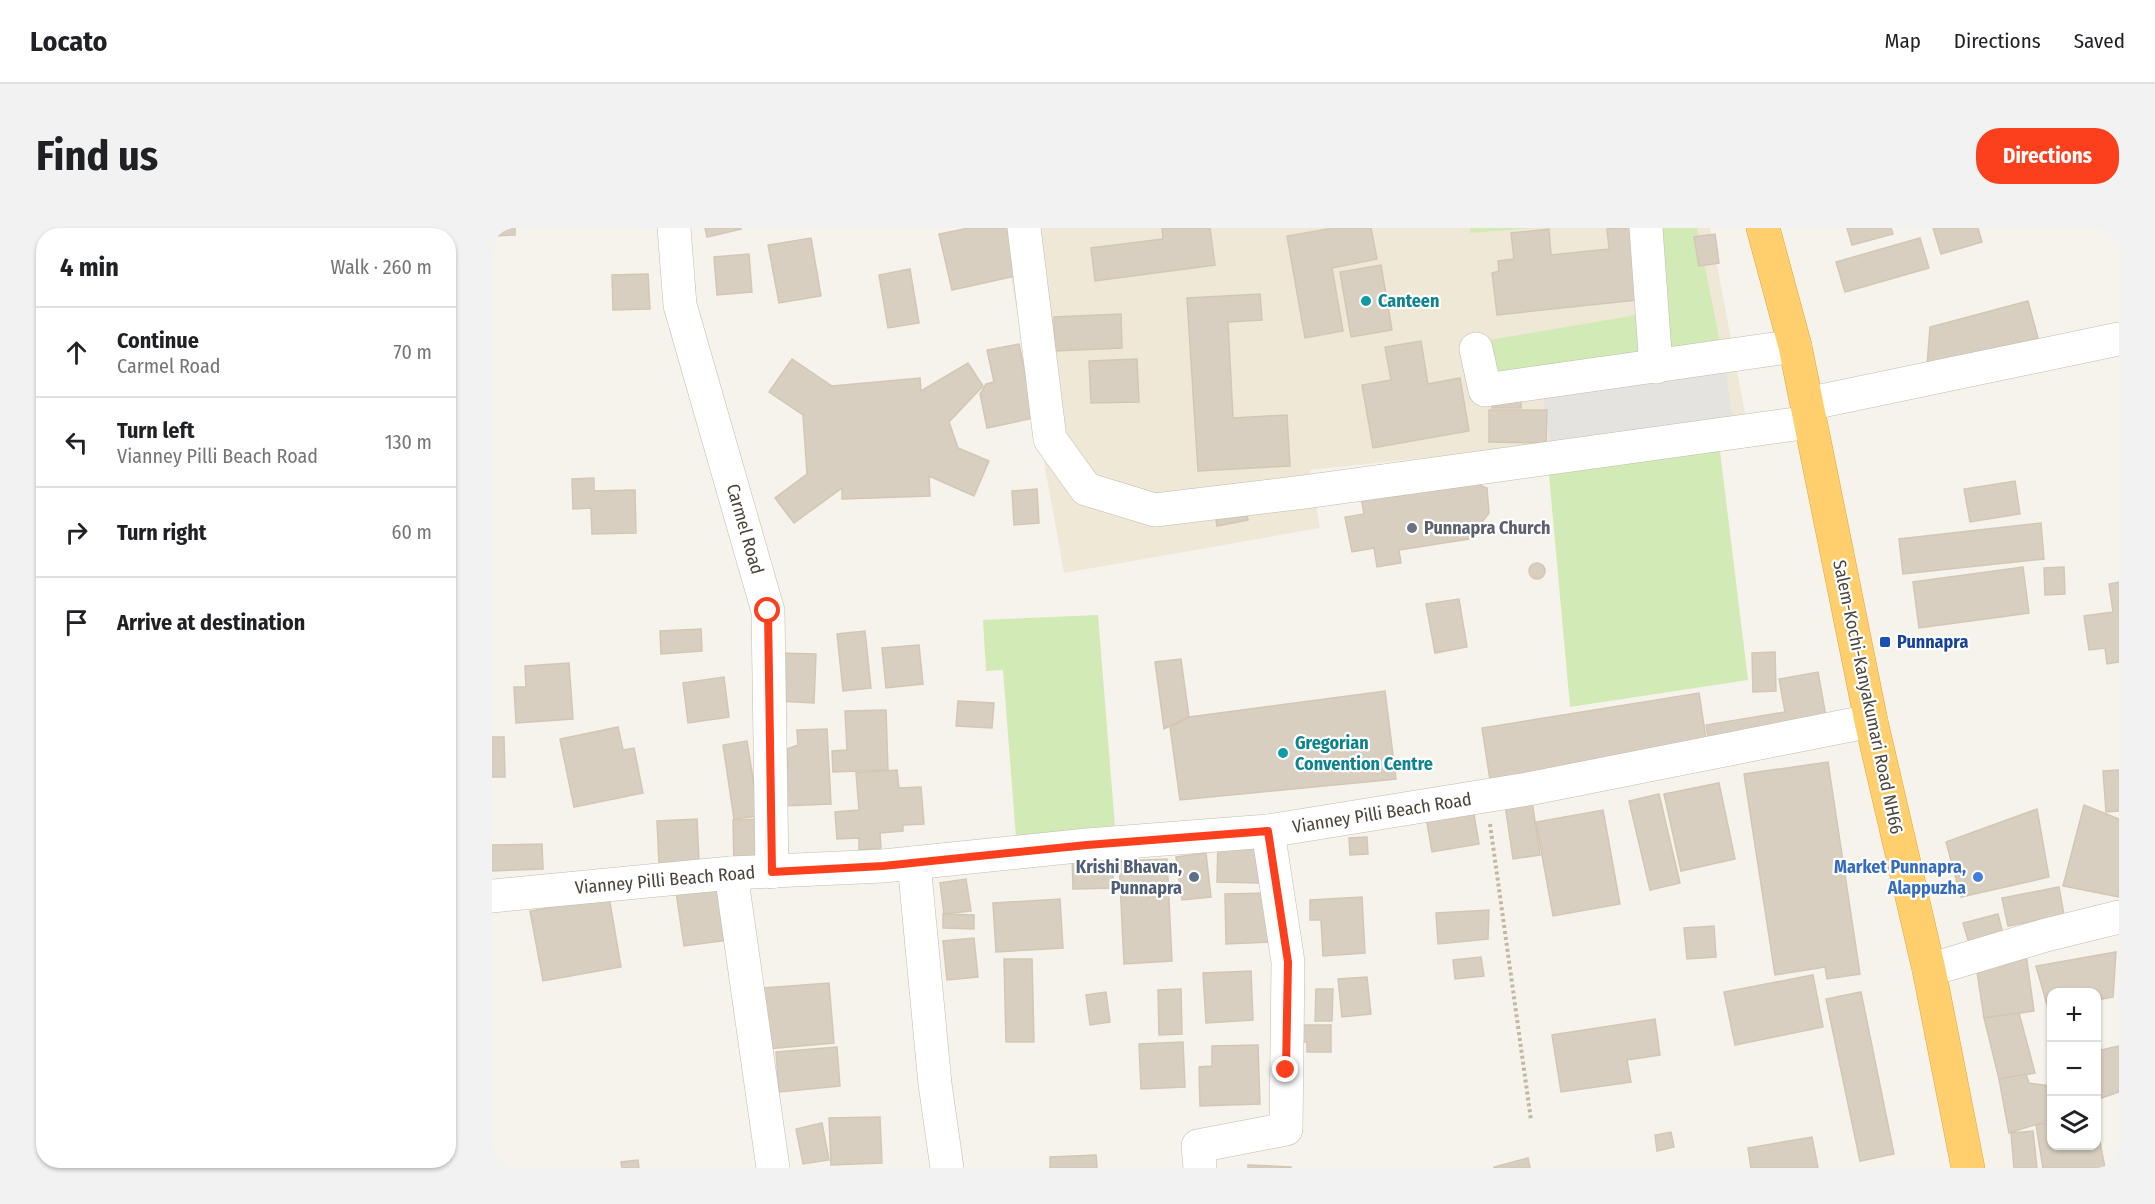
<!DOCTYPE html>
<html lang="en">
<head>
<meta charset="utf-8">
<style>
  body { margin:0; font-family:"Fira Sans Condensed",sans-serif; background:#f2f2f2; color:#202124 }
  .controls { position:absolute; right:18px; bottom:18px; display:grid; overflow:hidden; border-radius:12px; box-shadow:0 2px 4px #0004 }
  .controls button { width:54px; height:54px; display:grid; place-items:center; padding:0; border:0; border-bottom:2px solid #e0e0e0; background:#fff; color:#202124; font:30px sans-serif }
  .stop { position:absolute; width:18px; height:18px; margin:-14px; border:4px solid #fc3f1d; border-radius:50%; background:#fff }
  .stop.end { background:#fc3f1d; border-color:#fff; box-shadow:0 2px 6px #0008 }
  .list { margin:0; padding:0; list-style:none }
  h2 { display:flex; justify-content:space-between; align-items:center; height:78px; margin:0; padding:0 24px; font-size:26px }
  h2 small { font-size:20px; font-weight:400; color:#757577 }
  .list li { display:grid; grid-template-columns:39px 1fr auto; gap:18px; align-items:center; box-sizing:border-box; height:90px; padding:0 24px; border-top:2px solid #e0e0e0 }
  .list b { display:block; font-size:22px; white-space:nowrap }
  .list p { margin:0; font-size:20px; white-space:nowrap; color:#757577 }
  .list em { font-size:20px; font-style:normal; color:#757577 }
  .icon { flex:none; width:33px; height:33px; fill:none; stroke:currentColor; stroke-width:2; stroke-linecap:round; stroke-linejoin:round }
  .map { position:relative; flex:none; width:1627px; height:940px; overflow:hidden; border-radius:24px }
  header { display:flex; align-items:center; gap:36px; box-sizing:border-box; height:84px; padding:0 30px; background:#fff; border-bottom:2px solid #e0e0e0 }
  header strong { font-size:28px }
  nav { display:flex; gap:33px; margin-inline-start:auto; font-size:21px }
  .intro { display:flex; align-items:center; justify-content:space-between; box-sizing:border-box; height:144px; padding:0 36px }
  h1 { margin:0; font-size:42px }
  .button { padding:15px 27px; border-radius:24px; background:#fc3f1d; color:#fff; font-size:21px; font-weight:700 }
  main { display:flex; gap:36px; padding:0 36px }
  aside { flex:1; background:#fff; border-radius:24px; box-shadow:0 2px 4px #0004 }
  .map>svg:first-child { display:block }
</style>
</head>
<body>
<header>
<strong>Locato</strong>
<nav><a>Map</a><a>Directions</a><a>Saved</a></nav>
</header>
<div class="intro"><h1>Find us</h1><a class="button">Directions</a></div>
<main>
<aside>
<h2>4 min<small>Walk · 260 m</small></h2>
<ul class="list">
<li><svg class="icon" aria-label="ahead" viewBox="0 0 24 24"><path d="M12 20V5M6 11l6-6 6 6"/></svg><div><b>Continue</b><p>Carmel Road</p></div><em>70 m</em></li>
<li><svg class="icon" aria-label="left" viewBox="0 0 24 24"><path d="M17 20v-9H6M10 6l-5 5 5 5"/></svg><div><b>Turn left</b><p>Vianney Pilli Beach Road</p></div><em>130 m</em></li>
<li><svg class="icon" aria-label="right" viewBox="0 0 24 24"><path d="M7 20v-9h11M14 6l5 5-5 5"/></svg><div><b>Turn right</b></div><em>60 m</em></li>
<li><svg class="icon" aria-label="arrive" viewBox="0 0 24 24"><path d="M6 21V4h12l-3 4 3 4H6"/></svg><div><b>Arrive at destination</b></div></li>
</ul>
</aside>
<div class="map">
<svg width="1627" height="940" viewBox="0 0 1627 940">
  <rect width="100%" height="100%" fill="#f6f3ec"/>
  <!-- education -->
  <path fill="#efe8d6" d="M510 0H1218L1255 196 818 242 828 300 572 345Z"/>
  <!-- green -->
  <g fill="#d2eab5">
    <path d="M978 0H1039L978 5Z"/>
    <path d="M1168 0H1205L1230 124 1183 121 1173 117Z"/>
    <path d="M1144 87 1149 120 1136 136 1012 148 995 133 992 113Z"/>
    <path d="M1227 215 1256 452 1078 479 1056 236Z"/>
    <path d="M606 387 623 599 524 609 511 442 494 443 491 392Z"/>
  </g>
  <!-- parking -->
  <path fill="#e5e3e0" d="M1234 143 1241 194 1059 221 1051 169Z"/>
  <!-- building -->
  <g fill="#d8cfc1" stroke="#d3c7b4" stroke-width="1.5">
    <path d="M0 0H23V7L0 8Z"/>
    <path d="M213 0H248L249 1 215 9Z"/>
    <path d="M477 0H523L533 46 460 62 447 6Z"/>
    <path d="M670 0H718L723 37 603 53 599 20 671 11Z"/>
    <path d="M842 0H879L885 31 840 40 851 103 813 110 795 8Z"/>
    <path d="M1126 0H1147L1154 71 1005 87 1000 45 1007 43 1006 33 1022 31 1019 5 1057 1 1059 27 1117 21 1115 1Z"/>
    <path d="M1355 0H1399L1401 6 1360 17Z"/>
    <path d="M1441 0H1486L1490 14 1449 26Z"/>
    <path d="M1223 6 1227 35 1207 38 1202 9Z"/>
    <path d="M319 10 329 68 287 75 276 17Z"/>
    <path d="M1428 10 1437 40 1353 64 1344 34Z"/>
    <path d="M257 26 260 64 225 67 222 29Z"/>
    <path d="M889 37 900 102 859 109 848 44Z"/>
    <path d="M418 41 427 95 396 100 387 47Z"/>
    <path d="M156 46 158 81 121 82 120 47Z"/>
    <path d="M768 66 770 92 736 94 741 190 795 187 798 238 706 243 695 70Z"/>
    <path d="M1536 73 1546 110 1435 138 1438 99Z"/>
    <path d="M629 86 630 120 563 123 562 89Z"/>
    <path d="M929 113 936 156 968 150 977 203 881 220 870 157 899 152 893 119Z"/>
    <path d="M527 116 542 190 495 200 488 166 494 156 502 154 495 122Z"/>
    <path d="M300 131 340 158 428 150 429 163 476 135 491 158 457 194 466 220 497 233 482 268 437 248 438 268 350 271V260L302 295 283 270 315 246 311 187 277 164Z"/>
    <path d="M645 131 647 174 599 175 597 133Z"/>
    <rect x="1000" y="165" width="29" height="15"/>
    <path d="M997 182H1055L1054 215 997 214Z"/>
    <path d="M102 250V263L143 262 144 305 100 306 99 280 81 281 80 251Z"/>
    <path d="M971 251 995 260 997 285 977 311 907 322 909 335 885 339 882 320 860 324 853 289 872 286 868 264 902 256 904 269Z"/>
    <path d="M1523 253 1528 286 1478 294 1472 261Z"/>
    <path d="M545 261 547 295 522 297 520 263Z"/>
    <path d="M752 274 756 292 725 298 722 280Z"/>
    <path d="M1549 295 1552 331 1411 346 1407 311Z"/>
    <circle cx="1045" cy="343" r="8"/>
    <path d="M1531 339 1537 385 1427 400 1421 354Z"/>
    <path d="M1572 339 1573 366 1553 367 1552 340Z"/>
    <path d="M1627 354V434L1615 436 1613 420 1597 422 1592 388 1621 384 1617 356Z"/>
    <path d="M967 371 975 419 943 425 934 376Z"/>
    <path d="M209 401 210 423 169 426 168 403Z"/>
    <path d="M373 403 379 460 351 463 345 406Z"/>
    <path d="M427 417 431 456 394 460 390 420Z"/>
    <path d="M1283 424 1284 463 1261 464 1260 425Z"/>
    <path d="M287 425 324 426 322 475 286 473Z"/>
    <path d="M689 431 697 489 672 501 663 434Z"/>
    <path d="M77 435 81 491 24 495 22 459H34L33 438Z"/>
    <path d="M1326 444 1336 500 1218 519 1214 497 1293 484 1287 451Z"/>
    <path d="M232 449 237 489 196 495 191 455Z"/>
    <path d="M893 463 904 551 688 572 678 499 697 489Z"/>
    <path d="M1207 465 1215 517 998 552 990 500Z"/>
    <path d="M466 473 502 475 500 500 464 498Z"/>
    <path d="M394 482 396 542 341 544 340 523 355 522 353 483Z"/>
    <path d="M126 499 131 522 142 520 151 565 82 579 68 511Z"/>
    <path d="M335 501 339 576 290 578 288 543 296 540 295 521 306 517 305 502Z"/>
    <path d="M0 509H12L13 549H0Z"/>
    <path d="M255 513 267 588 242 591 231 517Z"/>
    <path d="M1336 534 1368 746 1335 751 1333 739 1283 747 1252 546Z"/>
    <path d="M405 542 407 560 429 559 432 596 411 597V603L388 605 389 620 367 622V610L345 611 343 584 367 582 364 545Z"/>
    <path d="M1627 542V583L1614 584 1611 543Z"/>
    <path d="M1227 555 1243 631 1189 643 1172 566Z"/>
    <path d="M1167 566 1188 655 1158 662 1137 573Z"/>
    <path d="M1040 573 1048 627 1021 631 1013 577Z"/>
    <path d="M1592 577 1627 591V669L1571 658Z"/>
    <path d="M981 581 987 616 940 624 934 589Z"/>
    <path d="M1545 581 1557 649 1469 669 1454 614Z"/>
    <path d="M1111 582 1128 676 1061 688 1044 594Z"/>
    <path d="M205 591 207 633 167 635 165 593Z"/>
    <path d="M269 591 270 635H242L241 592Z"/>
    <path d="M875 609 876 626 858 627 857 610Z"/>
    <path d="M726 613 768 615 767 655 725 654Z"/>
    <path d="M50 616 51 641 0 643V617Z"/>
    <path d="M619 623 622 660 581 661 580 624Z"/>
    <path d="M714 625 719 669 690 672 684 629Z"/>
    <path d="M675 631 680 733 632 736 627 633Z"/>
    <path d="M474 651 479 683 452 686 448 655Z"/>
    <path d="M228 658 236 712 192 718 184 664Z"/>
    <path d="M1567 659 1572 687 1516 698 1510 670Z"/>
    <path d="M777 665 778 714 734 716 733 666Z"/>
    <path d="M117 669 129 739 51 753 38 683Z"/>
    <path d="M870 669 873 725 831 728 829 692H818V672Z"/>
    <path d="M568 671 571 720 504 724 501 675Z"/>
    <path d="M997 682 996 711 946 716 944 685Z"/>
    <path d="M451 686 482 687V701L451 700Z"/>
    <path d="M1506 686 1512 710 1478 719 1471 695Z"/>
    <path d="M1222 698 1224 729 1195 731 1192 700Z"/>
    <path d="M482 710 486 749 455 752 451 713Z"/>
    <path d="M1624 724 1621 769 1604 772V764H1560V780H1556L1544 738Z"/>
    <path d="M1534 726 1542 783 1492 790 1484 737Z"/>
    <path d="M989 729 992 748 963 751 961 732Z"/>
    <path d="M512 731H540L542 814H514Z"/>
    <path d="M759 743 761 792 714 795 711 745Z"/>
    <path d="M1321 747 1331 799 1243 817 1232 764Z"/>
    <path d="M875 749 879 786 850 789 846 751Z"/>
    <path d="M337 755 342 815 275 821 270 760Z"/>
    <path d="M689 761 690 806 667 807 666 762Z"/>
    <path d="M824 761H841L840 793H823Z"/>
    <path d="M614 764 618 794 598 797 594 767Z"/>
    <path d="M1369 764 1402 926 1368 933 1334 771Z"/>
    <path d="M1527 785 1543 845 1507 851 1492 790Z"/>
    <path d="M1163 791 1168 827 1135 832 1139 854 1069 864 1060 807Z"/>
    <path d="M802 797H839V824H815V814H802Z"/>
    <path d="M691 814 693 859 649 861 647 816Z"/>
    <path d="M766 817 768 876 708 878 707 839 720 838V818Z"/>
    <path d="M1627 818V864L1604 872V823Z"/>
    <path d="M345 819 348 858 287 864 284 824Z"/>
    <path d="M1534 846 1537 855 1558 858V892L1517 905 1507 851Z"/>
    <path d="M388 889 390 935 339 937 337 890Z"/>
    <path d="M1604 893 1613 940H1551L1544 897 1560 894V918H1604Z"/>
    <path d="M330 895 337 932 311 936 304 901Z"/>
    <path d="M1541 903 1545 940H1522L1519 905Z"/>
    <path d="M1179 904 1182 919 1165 923 1163 907Z"/>
    <path d="M1320 909 1326 940H1259L1256 920Z"/>
    <path d="M604 927 605 940H558V929Z"/>
    <path d="M1036 930 1038 940H1002V939Z"/>
    <path d="M146 932 147 940H130L129 934Z"/>
    <path d="M756 937 799 939V940H756Z"/>
  </g>
  <g fill="none" stroke-linecap="round" stroke-linejoin="round">
    <!-- minor casing -->
    <g stroke="#c2bbae" stroke-width="34">
      <g id="minor">
        <path d="M182 0 188 77 276 383 280 644"/>
        <path d="M532 0 558 211 594 261 663 282 812 264 1318 194"/>
        <path d="M1154 0 1164 139"/>
        <path d="M984 121 993 162 1303 118"/>
        <path d="M1315 176 1627 111"/>
        <path d="M422 635 443 856 455 940"/>
        <path d="M239 645 281 940"/>
        <path d="M0 668 239 645 391 638 595 617 776 603 1036 561 1379 493"/>
        <path d="M1437 742 1554 707 1627 689"/>
        <path d="M708 940 706 918 794 901 796 734 776 603"/>
      </g>
    </g>
    <!-- highway casing -->
    <g stroke="#e0a43c" stroke-width="34">
      <path id="highway" d="M1271 0 1303 118 1379 493 1437 742 1476 940"/>
    </g>
    <!-- path -->
    <path stroke="#c4b79f" stroke-width="4" stroke-dasharray="3 3" stroke-linecap="butt" d="M998 596 1039 892"/>
    <!-- minor -->
    <use href="#minor" stroke="#fff" stroke-width="33"/>
    <!-- highway -->
    <use href="#highway" stroke="#ffcf6e" stroke-width="33"/>
  </g>
  <g fill="none" stroke-linecap="round" stroke-linejoin="round">
    <!-- route -->
    <path stroke="#fc3f1d" stroke-width="8" d="M276 383 280 644 391 638 595 617 776 603 796 734 794 842"/>
  </g>
  <!-- markers -->
  <g fill="#0f9aa8" stroke="#fff" stroke-width="2">
    <circle cx="874" cy="73" r="6"/>
    <circle cx="791" cy="525" r="6"/>
  </g>
  <circle fill="#6b7280" stroke="#fff" stroke-width="2" cx="920" cy="300" r="6"/>
  <rect fill="#1a4fb4" stroke="#fff" stroke-width="2" x="1387" y="408" width="12" height="12" rx="3"/>
  <circle fill="#5c6f8a" stroke="#fff" stroke-width="2" cx="702" cy="649" r="6"/>
  <circle fill="#3f7fe0" stroke="#fff" stroke-width="2" cx="1486" cy="649" r="6"/>
  <g text-anchor="middle" stroke-width="4.5" stroke-linejoin="round" paint-order="stroke">
    <!-- culture labels -->
    <g font-size="18" font-weight="bold" fill="#0d838f" stroke="#fff" text-anchor="start">
      <text x="886" y="79">Canteen</text>
      <text x="803" y="521">Gregorian<tspan x="803" dy="21">Convention Centre</tspan></text>
    </g>
    <!-- worship labels -->
    <g font-size="18" font-weight="bold" fill="#5b616d" stroke="#fff" text-anchor="start">
      <text x="932" y="306">Punnapra Church</text>
    </g>
    <!-- street labels -->
    <g font-size="18" fill="#4b4439" stroke="#fff">
      <text transform="translate(253 301) rotate(74)" y="6">Carmel Road</text>
      <text transform="translate(1376 469) rotate(78)" y="6">Salem-Kochi-Kanyakumari Road NH66</text>
      <text transform="translate(890 585) rotate(-9)" y="6">Vianney Pilli Beach Road</text>
      <text transform="translate(173 652) rotate(-5)" y="6">Vianney Pilli Beach Road</text>
    </g>
    <!-- transit labels -->
    <g font-size="18" font-weight="bold" fill="#164399" stroke="#fff" text-anchor="start">
      <text x="1405" y="420">Punnapra</text>
    </g>
    <!-- service labels -->
    <g font-size="18" font-weight="bold" fill="#4e5e75" stroke="#fff" text-anchor="end">
      <text x="690" y="645">Krishi Bhavan,<tspan x="690" dy="21">Punnapra</tspan></text>
    </g>
    <!-- shop labels -->
    <g font-size="18" font-weight="bold" fill="#366cbe" stroke="#fff" text-anchor="end">
      <text x="1474" y="645">Market Punnapra,<tspan x="1474" dy="21">Alappuzha</tspan></text>
    </g>
  </g>
</svg>
<div class="controls">
<button>+</button>
<button>−</button>
<button><svg class="icon" aria-label="layers" viewBox="0 0 24 24"><path d="M12 4l9 5-9 5-9-5zM3 14l9 5 9-5"/></svg></button>
</div>
<div class="stop" style="left:276px;top:383px"></div>
<div class="stop end" style="left:794px;top:842px"></div>
</div>
</main>
</body>
</html>
